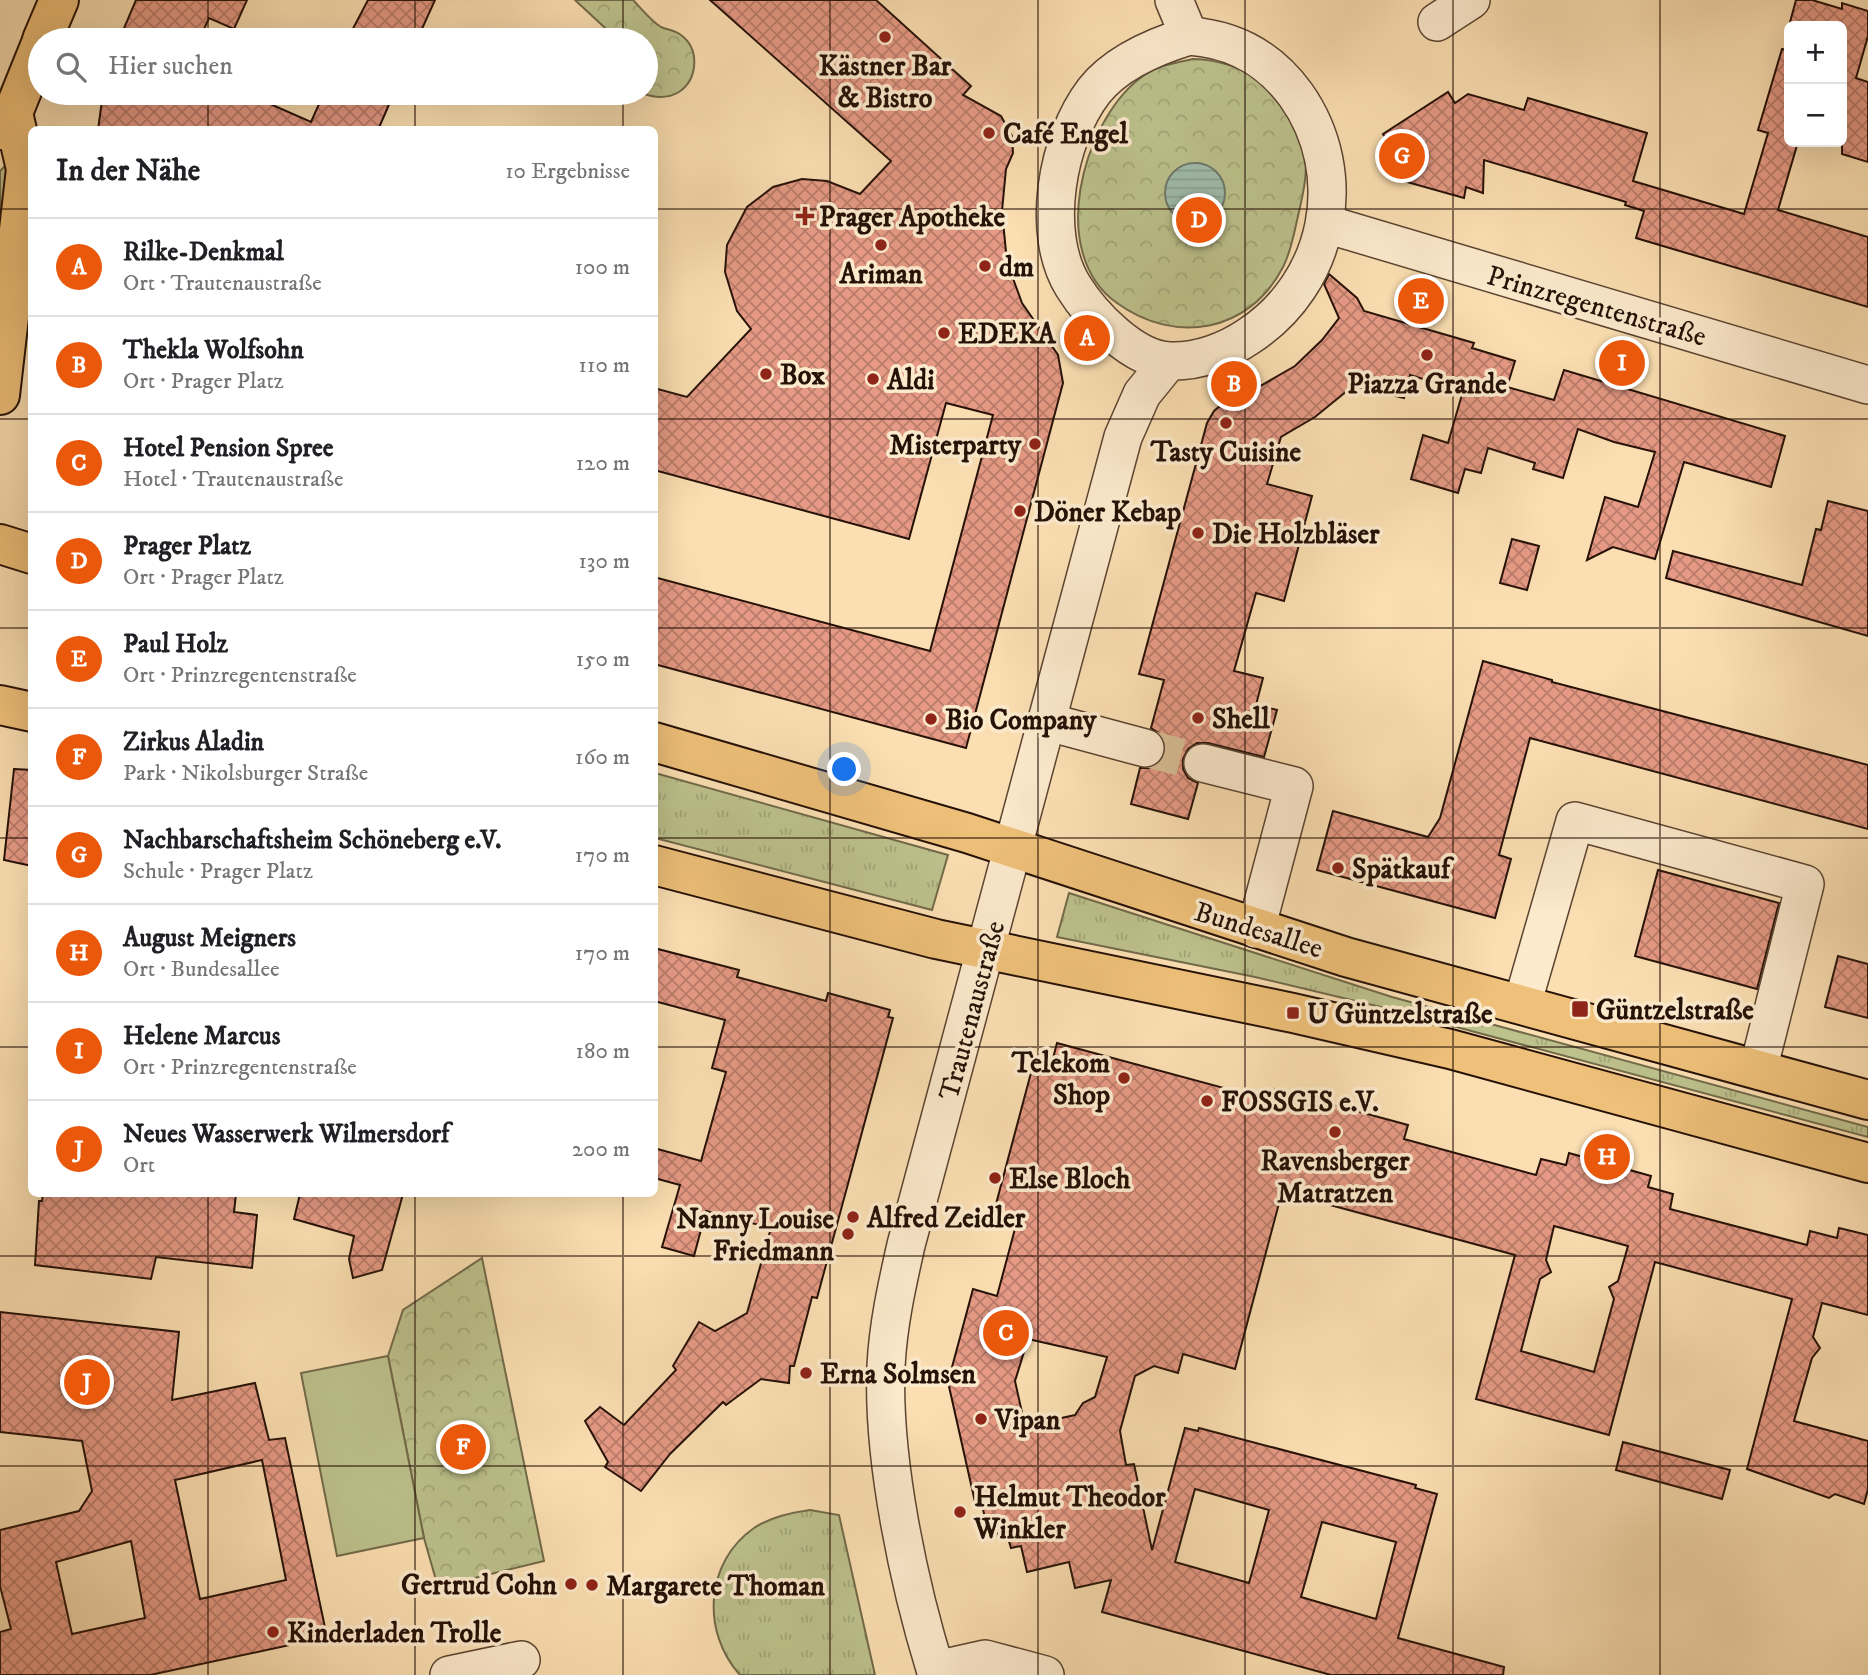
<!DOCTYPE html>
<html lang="de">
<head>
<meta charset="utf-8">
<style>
  body { margin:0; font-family:"IM FELL DW Pica",serif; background:#f2f2f2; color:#202124 }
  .controls { position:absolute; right:21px; top:21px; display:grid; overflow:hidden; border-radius:10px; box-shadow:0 7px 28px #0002 }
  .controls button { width:63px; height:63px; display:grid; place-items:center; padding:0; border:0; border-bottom:2px solid #e0e0e0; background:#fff; color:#202124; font:35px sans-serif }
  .you { position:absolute; left:845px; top:770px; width:24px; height:24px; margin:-18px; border:5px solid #fff; border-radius:50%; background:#1a73e8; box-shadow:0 0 0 10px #1a73e833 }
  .badge { display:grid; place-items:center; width:46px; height:46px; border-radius:50%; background:#ea580c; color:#fff; font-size:23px; font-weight:700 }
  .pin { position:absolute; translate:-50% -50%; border:4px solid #fff; box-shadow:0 2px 7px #0006 }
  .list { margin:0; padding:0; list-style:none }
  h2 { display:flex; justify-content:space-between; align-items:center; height:91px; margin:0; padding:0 28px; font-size:30px }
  h2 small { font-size:23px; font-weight:400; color:#757577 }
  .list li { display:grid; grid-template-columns:46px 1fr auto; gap:21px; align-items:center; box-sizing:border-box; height:98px; padding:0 28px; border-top:2px solid #e0e0e0 }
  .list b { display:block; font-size:26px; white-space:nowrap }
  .list p { margin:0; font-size:23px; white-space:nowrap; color:#757577 }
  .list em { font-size:23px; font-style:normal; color:#757577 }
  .icon { flex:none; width:38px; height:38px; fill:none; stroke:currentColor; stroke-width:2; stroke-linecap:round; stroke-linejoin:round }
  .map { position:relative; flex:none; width:1868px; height:1675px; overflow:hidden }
  .search { position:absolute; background:#fff; box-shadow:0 7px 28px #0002; left:28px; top:28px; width:630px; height:77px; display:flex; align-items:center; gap:18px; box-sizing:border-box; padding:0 24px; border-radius:38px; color:#757577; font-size:26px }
  .panel { position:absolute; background:#fff; box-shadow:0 7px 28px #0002; left:28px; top:126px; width:630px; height:1071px; border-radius:10px }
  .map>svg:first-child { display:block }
</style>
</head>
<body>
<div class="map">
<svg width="1868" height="1675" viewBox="0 0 1868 1675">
  <defs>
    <pattern id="grass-tufts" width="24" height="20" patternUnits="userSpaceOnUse" patternTransform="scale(1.75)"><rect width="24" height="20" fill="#bdc28d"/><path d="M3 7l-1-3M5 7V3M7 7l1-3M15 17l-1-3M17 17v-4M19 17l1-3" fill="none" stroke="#a2a678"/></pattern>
    <pattern id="park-crowns" width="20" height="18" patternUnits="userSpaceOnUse" patternTransform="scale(1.75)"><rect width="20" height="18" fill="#bdc28d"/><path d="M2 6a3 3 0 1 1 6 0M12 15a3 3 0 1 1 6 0" fill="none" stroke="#a2a678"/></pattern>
    <pattern id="water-rules" width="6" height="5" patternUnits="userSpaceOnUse" patternTransform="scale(1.75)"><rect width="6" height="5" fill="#9fbdad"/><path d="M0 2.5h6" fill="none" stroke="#89a193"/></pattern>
    <pattern id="building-cross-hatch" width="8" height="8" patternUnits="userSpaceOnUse" patternTransform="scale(1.75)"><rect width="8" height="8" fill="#e69a85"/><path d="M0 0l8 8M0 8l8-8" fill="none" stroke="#ba7c6b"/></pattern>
  </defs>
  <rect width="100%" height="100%" fill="#fbdfb2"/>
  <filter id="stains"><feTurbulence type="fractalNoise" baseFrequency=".00286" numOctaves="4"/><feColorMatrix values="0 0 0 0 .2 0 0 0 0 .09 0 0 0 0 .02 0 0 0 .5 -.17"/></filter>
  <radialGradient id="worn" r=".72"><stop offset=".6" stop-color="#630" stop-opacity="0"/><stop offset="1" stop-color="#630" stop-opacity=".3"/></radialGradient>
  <!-- grass -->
  <g fill="url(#grass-tufts)" stroke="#726a4a" stroke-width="2">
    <path d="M7 164 0 254V171Z"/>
    <path d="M655 773 948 855 932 910 655 838Z"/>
    <path d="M1069 893 1392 997 1868 1127V1137L1389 1009 1255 977 1057 937Z"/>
    <path d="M810 1510 839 1515 875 1675H740C701 1632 705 1562 754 1528 771 1517 790 1513 810 1510Z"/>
  </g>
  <!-- park -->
  <g fill="url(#park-crowns)" stroke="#726a4a" stroke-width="2">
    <path d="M575 0H633C641 8 651 21 661 27 668 30 675 30 681 35 700 49 698 79 679 92 667 99 654 98 642 93H646V40H618Z"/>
    <path d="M1193 59C1247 60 1291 96 1304 148 1309 170 1303 195 1298 216 1294 233 1291 252 1283 267 1249 333 1175 345 1117 303 1047 254 1082 124 1139 79 1155 66 1173 63 1193 59Z"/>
    <path d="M482 1258 544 1561 438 1587 424 1538 388 1356 403 1310Z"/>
  </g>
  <!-- pitch -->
  <path fill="#bdc28d" stroke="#726a4a" stroke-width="2" d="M388 1356 424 1538 337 1556 301 1373Z"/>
  <!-- water -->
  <circle fill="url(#water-rules)" stroke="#6f786b" stroke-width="2" cx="1195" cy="193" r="30"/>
  <!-- building -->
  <g fill="url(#building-cross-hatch)" stroke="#261107" stroke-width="2" fill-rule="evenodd">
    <path d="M136 0H247L234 29 209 18 199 40H119Z"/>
    <path d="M368 0H435L417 40H347Z"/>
    <path d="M710 0H876L971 86 963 95 1001 116 1012 136 1013 153 1006 169 1002 211 1007 262 1022 303 1058 355 1063 383 966 748 654 664V577L930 651 993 415 946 403 909 539 654 470V388L687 397 751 329 737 311 725 272 727 245 747 207 773 187 802 179 827 181 860 194 891 161Z"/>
    <path d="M1796 0H1812L1842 9V3L1868 11V36L1856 78 1868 82V162L1842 154V26H1789Z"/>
    <path d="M1782 49 1789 50V142H1798L1778 210 1868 237V307L1636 238 1644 211 1625 205 1626 202 1484 160 1483 193 1466 187 1464 198 1396 179 1380 156 1386 139 1383 134 1448 92 1455 103 1468 94 1524 110 1528 98 1647 133 1633 181 1744 214 1768 133 1758 130Z"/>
    <path d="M103 93H245L311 122 324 93H394L378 130H98Z"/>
    <path d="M1329 274 1357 298 1364 311 1474 343 1472 348 1515 361 1507 387 1554 400 1564 370 1785 436 1771 487 1684 462 1655 559 1613 547 1587 560 1605 497 1638 507 1655 452 1614 442 1578 429 1563 478 1533 469 1535 463 1488 448 1481 473 1465 469 1458 493 1411 479 1423 435 1448 443 1463 391 1410 375 1404 398 1353 386 1315 417 1281 437 1267 484 1312 496 1284 601 1256 593 1234 671 1263 678 1256 705 1277 710 1264 757 1208 743H1197L1188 749 1183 759V769L1188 778 1198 783 1188 819 1131 804 1140 768H1150L1159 763 1165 753V742L1160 734 1151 728 1164 680 1139 674 1207 423 1214 411 1232 396 1262 385 1295 366 1322 340 1339 318 1324 284Z"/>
    <path d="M1828 501 1868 511V636L1666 578 1673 551 1802 585 1816 529 1821 530Z"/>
    <path d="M1512 539 1539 546 1527 590 1500 583Z"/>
    <path d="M1483 661 1552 680V682L1868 765V829L1530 738 1499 855 1511 859 1495 918 1317 870 1333 811 1428 837 1440 818Z"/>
    <path d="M14 769 32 770V866L4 860Z"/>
    <path d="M1658 870 1779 903 1757 989 1635 956Z"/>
    <path d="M654 948 739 970 737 977 826 1001 828 993 890 1010 888 1017 893 1018 817 1298 812 1297 794 1366H790L789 1383 761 1379 726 1405 723 1402 670 1454 641 1491 605 1467 608 1462 585 1421 600 1407 624 1425 676 1370 673 1366 699 1322 715 1331 747 1313 771 1228 706 1211 694 1256 662 1247 680 1185 654 1178V1148L701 1161 726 1072 712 1068 725 1020 654 1001Z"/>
    <path d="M1838 956 1868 964V1018L1825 1007Z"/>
    <path d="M1057 1043 1272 1101 1275 1089 1408 1125 1404 1139 1536 1175 1541 1159 1566 1165 1569 1153 1651 1176 1648 1187 1673 1194 1670 1209 1807 1245 1810 1231 1837 1238 1839 1228 1868 1235V1315L1822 1303 1813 1337 1820 1348 1812 1358 1794 1421 1868 1441V1489L1864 1504 1835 1494 1829 1498 1747 1469 1792 1299 1655 1262 1609 1435 1476 1399 1515 1255 1282 1192 1235 1369 1183 1354 1178 1373 1154 1366 1135 1376 1120 1431 1126 1465 1134 1464 1152 1550 1185 1428 1198 1431 1199 1428 1416 1485 1415 1488 1437 1494 1398 1638 1504 1667 1503 1675H1331L1102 1612 1111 1580 1075 1588 1069 1562 1027 1572 1021 1546 1011 1548 1007 1535 998 1538 995 1525 987 1526 981 1501 975 1502 948 1382 973 1289 997 1296 1016 1225 992 1219 1032 1069 1049 1074ZM1554 1226 1628 1246 1618 1281 1609 1287 1614 1299 1594 1372 1521 1351 1540 1279 1551 1272 1546 1260ZM1028 1339 1107 1357 1095 1397 1083 1403 1075 1415 1025 1426 1015 1381ZM1195 1489 1269 1510 1249 1583 1175 1562ZM1322 1522 1396 1542 1376 1619 1301 1597Z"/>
    <path d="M43 1194H236L234 1212 257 1215 252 1268 156 1257 151 1279 35 1265 39 1201H42Z"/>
    <path d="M300 1194H403L382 1270 353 1278 349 1259 354 1236 294 1219Z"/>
    <path d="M0 1312 179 1332 172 1400 255 1383 269 1440 285 1438 327 1637 150 1675H0V1632L11 1629 0 1586V1530L79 1511 92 1491 82 1441 0 1432ZM262 1460 286 1580 200 1599 175 1480ZM131 1541 145 1618 72 1634 56 1562Z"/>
    <path d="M1623 1442 1730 1470 1722 1499 1616 1470Z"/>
  </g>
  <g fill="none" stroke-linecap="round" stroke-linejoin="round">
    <!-- minor-tunnel -->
    <path stroke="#dbc098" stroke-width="37" stroke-dasharray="37 18" stroke-linecap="butt" d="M1145 748 1203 763"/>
    <!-- minor casing -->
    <g stroke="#5b4432" stroke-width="40">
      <g id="minor">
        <path d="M1174 0 1189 36"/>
        <path d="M1437 22 1471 0"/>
        <path d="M1189 36C1234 39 1269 58 1296 95 1352 174 1330 283 1249 336 1227 351 1198 362 1170 361 1133 360 1091 315 1073 286 1040 233 1057 139 1094 91 1116 63 1156 46 1189 36Z"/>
        <path d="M1326 224 1868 385"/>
        <path d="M1048 722 1145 748"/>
        <path d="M1203 763 1294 786 1256 929"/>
        <path d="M1522 1005 1575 821 1805 884 1758 1070"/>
        <path d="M936 1670 985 1659 1045 1675"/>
        <path d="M449 1675 521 1660"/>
        <path d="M937 1675C909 1586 882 1459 886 1366 888 1325 897 1285 906 1245L1123 437 1142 394 1168 362"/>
      </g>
    </g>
    <!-- major casing -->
    <g stroke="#261107" stroke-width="42">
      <g id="major">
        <path d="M42 40 59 0"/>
        <path d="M0 130 13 113 40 46"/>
        <path d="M0 395 26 169 13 113"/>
        <path d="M0 544 32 554"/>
        <path d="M0 705 32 712"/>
        <path d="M654 742 967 833 1346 957 1868 1100"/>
        <path d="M654 865 936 939 1293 1013 1450 1049 1868 1163"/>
      </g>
    </g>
    <!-- minor -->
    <use href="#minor" stroke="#fceacd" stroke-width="37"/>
    <!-- major -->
    <use href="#major" stroke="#eec079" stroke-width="38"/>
  </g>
  <!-- grid -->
  <path fill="none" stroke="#261107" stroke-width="2" stroke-opacity="0.55" d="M208 0V40M415 0V40M623 0V40M830 0V1675M1038 0V1675M1245 0V1675M1453 0V1675M1660 0V1675M208 93V130M415 93V130M623 93V130M0 209H32M654 209H1868M0 419H32M654 419H1868M0 628H32M654 628H1868M0 838H32M654 838H1868M0 1047H32M654 1047H1868M208 1194V1675M415 1194V1675M623 1194V1675M0 1256H1868M0 1466H1868"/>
  <!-- markers -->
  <g fill="#8f2418" stroke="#fceacd" stroke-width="2.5">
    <circle cx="885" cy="37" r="7"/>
    <circle cx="989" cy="133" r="7"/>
    <path d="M801.5 205.5h7v7h7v7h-7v7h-7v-7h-7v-7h7z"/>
    <circle cx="881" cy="245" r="7"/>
    <circle cx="985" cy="266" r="7"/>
    <circle cx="944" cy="333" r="7"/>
    <circle cx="1427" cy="355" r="7"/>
    <circle cx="766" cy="374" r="7"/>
    <circle cx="873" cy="379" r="7"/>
    <circle cx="1226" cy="423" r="7"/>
    <circle cx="1035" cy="444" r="7"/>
    <circle cx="1020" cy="511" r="7"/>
    <circle cx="1198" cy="533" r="7"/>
    <circle cx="1198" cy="718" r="7"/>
    <circle cx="931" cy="719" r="7"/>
    <circle cx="1338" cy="868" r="7"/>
    <rect x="1571" y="1000" width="18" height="18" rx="3.5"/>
    <rect x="1286" y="1006" width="14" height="14" rx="3.5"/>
    <circle cx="1124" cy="1078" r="7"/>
    <circle cx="1207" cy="1101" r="7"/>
    <circle cx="1335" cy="1132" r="7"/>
    <circle cx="995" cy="1178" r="7"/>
    <circle cx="853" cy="1217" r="7"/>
    <circle cx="848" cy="1234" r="7"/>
    <circle cx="806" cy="1373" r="7"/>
    <circle cx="981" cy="1419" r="7"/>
    <circle cx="960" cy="1512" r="7"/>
    <circle cx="571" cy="1584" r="7"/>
    <circle cx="592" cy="1585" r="7"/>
    <circle cx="273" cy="1632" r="7"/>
  </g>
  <g text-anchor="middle" stroke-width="7" stroke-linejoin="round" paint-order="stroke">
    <!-- poi labels -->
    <g font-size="28" font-weight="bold" fill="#261107" stroke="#fceacd" text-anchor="start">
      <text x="885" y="75" text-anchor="middle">Kästner Bar<tspan x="885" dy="32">&amp; Bistro</tspan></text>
      <text x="1003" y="143">Café Engel</text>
      <text x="819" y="226">Prager Apotheke</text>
      <text x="999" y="276">dm</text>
      <text x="881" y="283" text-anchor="middle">Ariman</text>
      <text x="958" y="343">EDEKA</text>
      <text x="780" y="384">Box</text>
      <text x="887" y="389">Aldi</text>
      <text x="1427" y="393" text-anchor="middle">Piazza Grande</text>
      <text x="1021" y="454" text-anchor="end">Misterparty</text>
      <text x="1226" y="461" text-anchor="middle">Tasty Cuisine</text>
      <text x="1034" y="521">Döner Kebap</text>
      <text x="1212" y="543">Die Holzbläser</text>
      <text x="1212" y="728">Shell</text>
      <text x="945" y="729">Bio Company</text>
      <text x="1352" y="878">Spätkauf</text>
      <text x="1596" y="1019">Güntzelstraße</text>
      <text x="1307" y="1023">U Güntzelstraße</text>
      <text x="1110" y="1072" text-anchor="end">Telekom<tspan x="1110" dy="32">Shop</tspan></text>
      <text x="1221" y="1111">FOSSGIS e.V.</text>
      <text x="1335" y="1170" text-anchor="middle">Ravensberger<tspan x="1335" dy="32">Matratzen</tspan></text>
      <text x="1009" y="1188">Else Bloch</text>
      <text x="867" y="1227">Alfred Zeidler</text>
      <text x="834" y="1228" text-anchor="end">Nanny Louise<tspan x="834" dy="32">Friedmann</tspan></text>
      <text x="820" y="1383">Erna Solmsen</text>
      <text x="995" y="1429">Vipan</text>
      <text x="974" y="1506">Helmut Theodor<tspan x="974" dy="32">Winkler</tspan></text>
      <text x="557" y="1594" text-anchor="end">Gertrud Cohn</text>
      <text x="606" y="1595">Margarete Thoman</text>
      <text x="287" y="1642">Kinderladen Trolle</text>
    </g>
    <!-- street labels -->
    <g font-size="28" fill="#261107" stroke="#fceacd">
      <text transform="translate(1597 305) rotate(16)" y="10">Prinzregentenstraße</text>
      <text transform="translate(1259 929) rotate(17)" y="10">Bundesallee</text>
      <text transform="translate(971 1010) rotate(-75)" y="10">Trautenaustraße</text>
    </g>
  </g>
  <rect width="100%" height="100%" filter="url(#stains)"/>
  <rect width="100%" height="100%" fill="url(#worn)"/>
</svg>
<div class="controls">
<button>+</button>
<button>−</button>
</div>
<div class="you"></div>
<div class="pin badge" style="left:1087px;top:338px">A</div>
<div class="pin badge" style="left:1234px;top:384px">B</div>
<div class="pin badge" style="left:1006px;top:1333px">C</div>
<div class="pin badge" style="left:1199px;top:220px">D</div>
<div class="pin badge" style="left:1421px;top:301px">E</div>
<div class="pin badge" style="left:463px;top:1447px">F</div>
<div class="pin badge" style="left:1402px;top:156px">G</div>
<div class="pin badge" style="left:1607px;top:1157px">H</div>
<div class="pin badge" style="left:1622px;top:363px">I</div>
<div class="pin badge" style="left:87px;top:1382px">J</div>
<div class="search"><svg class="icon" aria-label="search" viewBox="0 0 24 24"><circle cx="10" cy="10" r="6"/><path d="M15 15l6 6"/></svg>Hier suchen</div>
<section class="panel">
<h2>In der Nähe<small>10 Ergebnisse</small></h2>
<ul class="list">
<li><span class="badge">A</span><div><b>Rilke-Denkmal</b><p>Ort · Trautenaustraße</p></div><em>100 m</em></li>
<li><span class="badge">B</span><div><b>Thekla Wolfsohn</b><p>Ort · Prager Platz</p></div><em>110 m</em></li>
<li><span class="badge">C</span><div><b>Hotel Pension Spree</b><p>Hotel · Trautenaustraße</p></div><em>120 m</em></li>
<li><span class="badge">D</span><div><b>Prager Platz</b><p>Ort · Prager Platz</p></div><em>130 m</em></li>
<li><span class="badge">E</span><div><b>Paul Holz</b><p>Ort · Prinzregentenstraße</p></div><em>150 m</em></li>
<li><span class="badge">F</span><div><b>Zirkus Aladin</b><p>Park · Nikolsburger Straße</p></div><em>160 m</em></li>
<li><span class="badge">G</span><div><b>Nachbarschaftsheim Schöneberg e.V.</b><p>Schule · Prager Platz</p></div><em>170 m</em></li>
<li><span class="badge">H</span><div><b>August Meigners</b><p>Ort · Bundesallee</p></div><em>170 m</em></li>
<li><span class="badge">I</span><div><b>Helene Marcus</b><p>Ort · Prinzregentenstraße</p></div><em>180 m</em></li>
<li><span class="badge">J</span><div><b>Neues Wasserwerk Wilmersdorf</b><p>Ort</p></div><em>200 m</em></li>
</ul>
</section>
</div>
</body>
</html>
